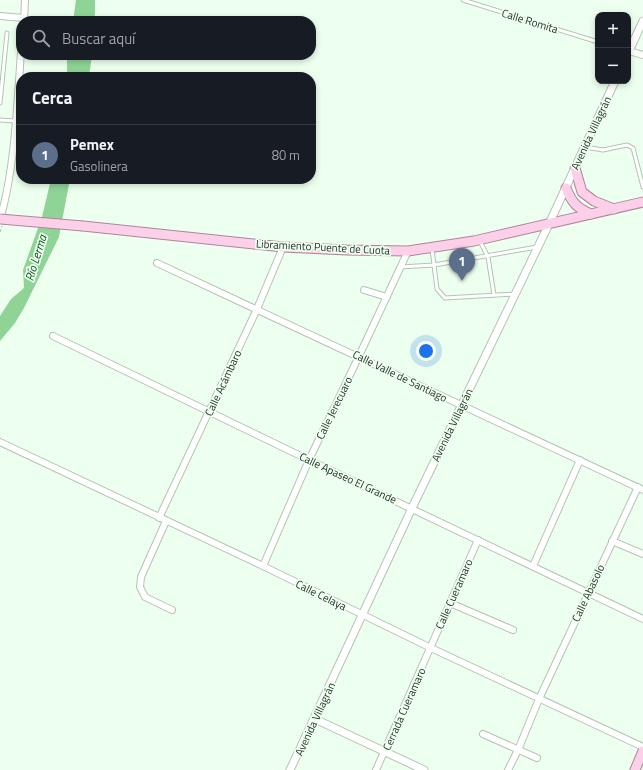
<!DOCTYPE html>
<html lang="es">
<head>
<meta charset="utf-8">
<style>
  body { margin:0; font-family:"Titillium Web",sans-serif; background:#20242c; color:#f1f3f6 }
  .controls { position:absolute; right:12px; top:12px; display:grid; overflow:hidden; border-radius:8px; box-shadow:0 2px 6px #0003 }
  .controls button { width:36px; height:36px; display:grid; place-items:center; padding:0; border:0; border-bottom:1px solid #363941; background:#171b24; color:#f1f3f6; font:20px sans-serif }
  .you { position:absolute; left:426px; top:351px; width:14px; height:14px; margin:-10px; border:3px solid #fff; border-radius:50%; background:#1a73e8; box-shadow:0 0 0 6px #1a73e833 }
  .badge { display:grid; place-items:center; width:26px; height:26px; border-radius:50%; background:#c88fb8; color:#fff; font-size:13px; font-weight:700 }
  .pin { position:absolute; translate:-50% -33px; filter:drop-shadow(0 1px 2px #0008) }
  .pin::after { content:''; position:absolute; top:21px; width:14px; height:12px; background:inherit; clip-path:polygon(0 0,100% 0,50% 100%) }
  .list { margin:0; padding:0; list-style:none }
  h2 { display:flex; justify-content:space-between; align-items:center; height:52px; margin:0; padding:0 16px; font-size:17px }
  h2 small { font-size:13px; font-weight:400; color:#9ea1a6 }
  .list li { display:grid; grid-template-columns:26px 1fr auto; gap:12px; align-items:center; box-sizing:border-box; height:60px; padding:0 16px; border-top:1px solid #363941 }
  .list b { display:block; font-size:15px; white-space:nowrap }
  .list p { margin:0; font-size:13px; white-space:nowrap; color:#9ea1a6 }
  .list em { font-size:13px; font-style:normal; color:#9ea1a6 }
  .icon { flex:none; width:22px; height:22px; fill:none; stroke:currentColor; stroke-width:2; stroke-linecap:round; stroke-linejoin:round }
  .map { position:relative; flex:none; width:643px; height:770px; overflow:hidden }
  .search { position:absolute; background:#171b24; box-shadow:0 2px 6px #0003; left:16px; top:16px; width:300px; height:44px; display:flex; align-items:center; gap:10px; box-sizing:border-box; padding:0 14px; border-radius:16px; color:#9ea1a6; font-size:15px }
  .panel { position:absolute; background:#171b24; box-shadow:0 2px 6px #0003; left:16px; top:72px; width:300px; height:112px; border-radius:16px }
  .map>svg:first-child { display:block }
</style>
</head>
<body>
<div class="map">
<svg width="643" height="770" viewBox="0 0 643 770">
  <rect width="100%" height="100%" fill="#edffee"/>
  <!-- water -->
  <g fill="#8fd496">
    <path d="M76 0H95V21H73Z"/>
    <path d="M67 55H92L89 77H67Z"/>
    <path d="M51 179H70L59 237 24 308 15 323 0 341V316L11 299 23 289 24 287 23 270 42 217Z"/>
  </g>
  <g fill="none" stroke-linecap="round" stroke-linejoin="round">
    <!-- service casing -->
    <g stroke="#b3c4b4" stroke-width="5">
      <g id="service">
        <path d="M463 0 598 42"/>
        <path d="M0 103 7 33"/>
        <path d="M0 120 15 121"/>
        <path d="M585 147 603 150 627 145 633 148 643 187"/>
        <path d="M480 241 488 257 494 295"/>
        <path d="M432 249 437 289 445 298 515 294"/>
        <path d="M400 267 434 265 537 247"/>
      </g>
    </g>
    <!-- minor casing -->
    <g stroke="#b3c4b4" stroke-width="8">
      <g id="minor">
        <path d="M0 16 24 18"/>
        <path d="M24 21 25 0"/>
        <path d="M629 51 643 55"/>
        <path d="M0 220C15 167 17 107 21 52"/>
        <path d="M157 263 643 490"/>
        <path d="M364 290 387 297"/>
        <path d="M53 336 309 460 643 619"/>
        <path d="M0 442 263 566 431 648 643 747"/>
        <path d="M159 518 257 309 283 247"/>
        <path d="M166 521 141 577 140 587 145 597 172 610"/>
        <path d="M612 541 643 554"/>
        <path d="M263 566 309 460 359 356 408 251"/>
        <path d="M533 566 580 460"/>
        <path d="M450 603 513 630"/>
        <path d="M483 734 537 758"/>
        <path d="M376 770 478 540"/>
        <path d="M508 770 518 750 539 699 638 487"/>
      </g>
    </g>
    <!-- tertiary casing -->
    <g stroke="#b3c4b4" stroke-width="9">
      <g id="tertiary">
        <path d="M628 53 643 21"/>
        <path d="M315 719 424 770"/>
        <path d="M290 770 412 508 549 224 615 81"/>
      </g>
    </g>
    <!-- primary casing -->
    <g stroke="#b1839c" stroke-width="11">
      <g id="primary">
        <path d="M575 168 582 192 594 201 614 209"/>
        <path d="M566 188C572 203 577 208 591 214"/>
        <path d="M83 226 283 247 347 250 408 251 474 241 643 202"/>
        <path d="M635 770 643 751"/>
      </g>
    </g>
    <!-- path -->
    <path stroke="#abb9ac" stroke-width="1" stroke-dasharray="3 2" stroke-linecap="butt" d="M0 232 2 226"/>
    <!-- service -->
    <use href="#service" stroke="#fff" stroke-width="3"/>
    <!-- minor -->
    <use href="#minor" stroke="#fff" stroke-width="6"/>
    <!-- tertiary -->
    <use href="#tertiary" stroke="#fff" stroke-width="7"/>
    <!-- primary -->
    <use href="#primary" stroke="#fcd0e8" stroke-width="9"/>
    <!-- primary-bridge casing -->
    <g stroke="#b1839c" stroke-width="11" stroke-linecap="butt">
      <path id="primary-bridge" d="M0 219 83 226"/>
    </g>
    <!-- primary-bridge -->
    <use href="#primary-bridge" stroke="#fcd0e8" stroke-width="9"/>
  </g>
  <g text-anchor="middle" stroke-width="3.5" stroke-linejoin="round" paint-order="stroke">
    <!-- street labels -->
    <g font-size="11" fill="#29302a" stroke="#edffee">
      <text transform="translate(530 21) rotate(17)" y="4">Calle Romita</text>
      <text transform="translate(591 133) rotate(-65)" y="4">Avenida Villagrán</text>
      <text transform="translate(323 247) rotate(3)" y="4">Libramiento Puente de Cuota</text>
      <text transform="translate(400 376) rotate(26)" y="4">Calle Valle de Santiago</text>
      <text transform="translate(223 383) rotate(-65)" y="4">Calle Acámbaro</text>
      <text transform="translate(334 408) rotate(-64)" y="4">Calle Jerecuaro</text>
      <text transform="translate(452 425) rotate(-64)" y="4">Avenida Villagrán</text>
      <text transform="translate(348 478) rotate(25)" y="4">Calle Apaseo El Grande</text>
      <text transform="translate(588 593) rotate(-65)" y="4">Calle Abasolo</text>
      <text transform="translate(454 594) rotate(-66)" y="4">Calle Cueramaro</text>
      <text transform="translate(321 595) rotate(26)" y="4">Calle Celaya</text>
      <text transform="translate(404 709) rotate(-66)" y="4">Cerrada Cueramaro</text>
      <text transform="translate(315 719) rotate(-65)" y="4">Avenida Villagrán</text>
    </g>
    <!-- water labels -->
    <g font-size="12" font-style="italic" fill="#05541c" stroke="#edffee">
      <text transform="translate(36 258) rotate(-73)" y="4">Río Lerma</text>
    </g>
  </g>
</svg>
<div class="controls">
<button>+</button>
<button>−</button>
</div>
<div class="you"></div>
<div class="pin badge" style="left:462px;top:281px;background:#5c6f8a">1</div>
<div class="search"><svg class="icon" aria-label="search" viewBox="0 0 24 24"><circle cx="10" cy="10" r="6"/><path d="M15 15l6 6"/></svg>Buscar aquí</div>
<section class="panel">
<h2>Cerca<small></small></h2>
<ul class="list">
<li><span class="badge" style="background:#5c6f8a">1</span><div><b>Pemex</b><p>Gasolinera</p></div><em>80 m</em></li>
</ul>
</section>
</div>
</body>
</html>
